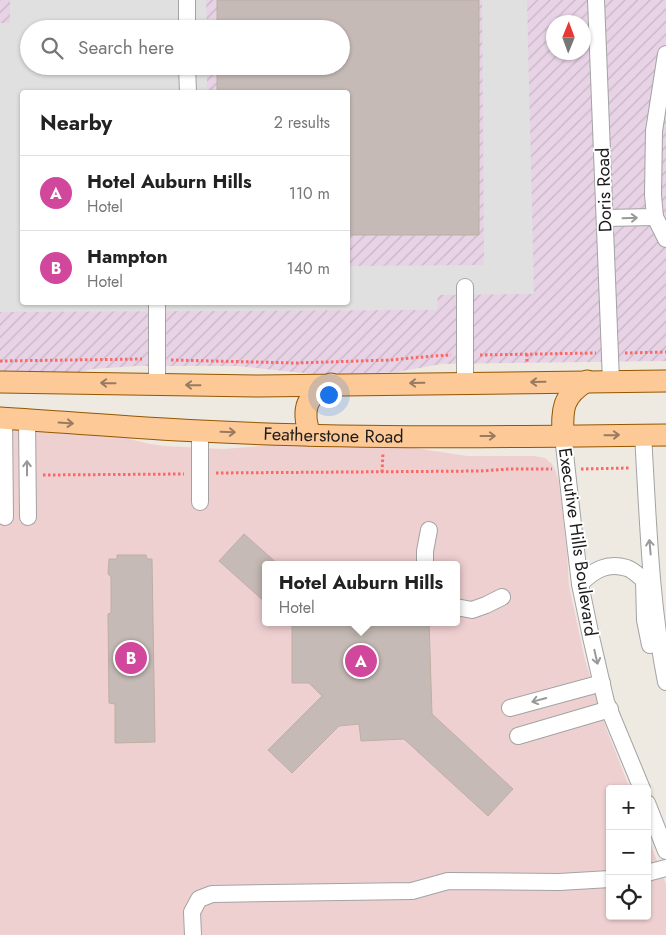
<!DOCTYPE html>
<html lang="en">
<head>
<meta charset="utf-8">
<style>
  body { margin:0; font-family:Jost,sans-serif; background:#f2f2f2; color:#222 }
  .controls { position:absolute; right:15px; bottom:15px; display:grid; overflow:hidden; border-radius:5px; box-shadow:0 1px 4px #0004 }
  .controls button { width:45px; height:45px; display:grid; place-items:center; padding:0; border:0; border-bottom:1px solid #e0e0e0; background:#fff; color:#222; font:25px sans-serif }
  .compass { position:absolute; left:546px; top:15px; width:45px; height:45px; border-radius:50%; background:#fff; box-shadow:0 1px 4px #0004; rotate:1deg }
  .you { position:absolute; left:328px; top:394px; width:18px; height:18px; margin:-12px; border:4px solid #fff; border-radius:50%; background:#1a73e8; box-shadow:0 0 0 8px #1a73e833 }
  .badge { display:grid; place-items:center; width:32px; height:32px; border-radius:50%; background:#c80010; color:#fff; font-size:16px; font-weight:700 }
  .pin { position:absolute; translate:-50% -50%; border:2px solid #fff; box-shadow:0 1px 5px #0006 }
  .popup { position:absolute; left:262px; top:561px; width:198px; height:65px; box-sizing:border-box; display:grid; place-content:center; border-radius:5px; background:#fff; filter:drop-shadow(0 1px 4px #0005); font-size:16px; white-space:nowrap; color:#767676 }
  .popup b { font-size:19px; color:#222 }
  .popup::after { content:''; position:absolute; left:50%; top:100%; margin-left:-10px; border:10px solid transparent; border-top-color:#fff }
  .list { margin:0; padding:0; list-style:none }
  h2 { display:flex; justify-content:space-between; align-items:center; height:65px; margin:0; padding:0 20px; font-size:21px }
  h2 small { font-size:16px; font-weight:400; color:#767676 }
  .list li { display:grid; grid-template-columns:32px 1fr auto; gap:15px; align-items:center; box-sizing:border-box; height:75px; padding:0 20px; border-top:1px solid #e0e0e0 }
  .list b { display:block; font-size:19px; white-space:nowrap }
  .list p { margin:0; font-size:16px; white-space:nowrap; color:#767676 }
  .list em { font-size:16px; font-style:normal; color:#767676 }
  .icon { flex:none; width:28px; height:28px; fill:none; stroke:currentColor; stroke-width:2; stroke-linecap:round; stroke-linejoin:round }
  .map { position:relative; flex:none; width:666px; height:935px; overflow:hidden }
  .search { position:absolute; background:#fff; box-shadow:0 1px 4px #0004; left:20px; top:20px; width:330px; height:55px; display:flex; align-items:center; gap:12px; box-sizing:border-box; padding:0 18px; border-radius:28px; color:#767676; font-size:19px }
  .panel { position:absolute; background:#fff; box-shadow:0 1px 4px #0004; left:20px; top:90px; width:330px; height:215px; border-radius:5px }
  .map>svg:first-child { display:block }
</style>
</head>
<body>
<div class="map">
<svg width="666" height="935" viewBox="0 0 666 935">
  <defs>
    <pattern id="industrial-furrows" width="10" height="10" patternUnits="userSpaceOnUse" patternTransform="scale(1.25)"><rect width="10" height="10" fill="#e7d3e5"/><path d="M-1 1l2-2M0 10L10 0M9 11l2-2" fill="none" stroke="#c6b5c4"/></pattern>
  </defs>
  <rect width="100%" height="100%" fill="#eee9e1"/>
  <!-- commercial -->
  <path fill="#efd0d1" fill-rule="evenodd" d="M0 428 121 437 150 444 165 446 223 449 275 445 321 443 402 446 467 456H534L545 458 552 464 556 472 559 482 567 553 569 586 585 660 606 728 630 789H610V916H647V835L666 884V935H0ZM266 565H456V622H266Z"/>
  <!-- industrial -->
  <path fill="url(#industrial-furrows)" fill-rule="evenodd" d="M0 0H666V361L441 364 397 372 322 375 237 366H136L93 369 76 373 0 372ZM554 22H584V52H554ZM29 29H341V66H29ZM22 92H348V302H22Z"/>
  <!-- parking -->
  <path fill="#e0e0e0" d="M10 0H206L207 29H29V66H207V92H22V302H348V266L484 265 482 0H527L534 294 438 295 437 310 0 312V23H10Z"/>
  <!-- building -->
  <g fill="#c5bab5" stroke="#bfaea4">
    <path d="M217 0H479V235H348V92H217V66H341V29H217Z"/>
    <path d="M244 534 279 565H266V603L219 561Z"/>
    <path d="M117 555H146L147 559H152L155 742 115 743V704L109 703 108 614 111 613V577L108 574 109 559H117Z"/>
    <path d="M292 622H429L432 714 513 789 488 816 404 739 361 741 359 724 339 726 292 773 268 750 322 696 309 683H292Z"/>
  </g>
  <g fill="none" stroke-linecap="round" stroke-linejoin="round">
    <!-- minor casing -->
    <g stroke="#a3a3a3" stroke-width="18">
      <g id="minor">
        <path d="M187 0V29"/>
        <path d="M596 0 611 381"/>
        <path d="M666 54 654 131 653 195 655 217 666 239"/>
        <path d="M187 66 188 92"/>
        <path d="M605 218 655 217"/>
        <path d="M465 287V383"/>
        <path d="M157 384V302"/>
        <path d="M4 418 5 517"/>
        <path d="M27 420 28 517"/>
        <path d="M200 431V502"/>
        <path d="M643 435C648 517 650 601 666 682"/>
        <path d="M563 436 572 516 580 584 591 637 606 702 642 789"/>
        <path d="M425 565V551L429 530"/>
        <path d="M580 584C594 570 607 562 627 568 633 570 639 576 644 580L645 620 650 645"/>
        <path d="M456 607 472 610 486 605 502 597"/>
        <path d="M510 708 602 683"/>
        <path d="M518 736 610 709"/>
        <path d="M647 803 666 851"/>
        <path d="M647 873 666 868"/>
        <path d="M193 935 192 912 199 899 212 894 412 891 448 881 559 882 610 879"/>
      </g>
    </g>
    <!-- major casing -->
    <g stroke="#945700" stroke-width="23">
      <g id="major">
        <path d="M0 382 259 386 666 381"/>
        <path id="s1" d="M0 418C67 422 133 428 200 431 355 439 511 437 666 435"/>
        <path d="M310 435C301 409 306 395 331 384"/>
        <path d="M563 436C562 409 562 396 587 381"/>
      </g>
    </g>
    <!-- path -->
    <g stroke="#fb6865" stroke-width="3" stroke-dasharray="2.5 2.5" stroke-linecap="butt">
      <path d="M625 353 666 352"/>
      <path d="M527 354V363"/>
      <path d="M480 355 596 353"/>
      <path d="M171 360 296 363 390 360 433 356 451 355"/>
      <path d="M0 361 142 359"/>
      <path d="M581 469 629 468"/>
      <path d="M382 472 383 453"/>
      <path d="M216 473 481 471 509 469H552"/>
      <path d="M43 475 184 474"/>
    </g>
    <!-- minor -->
    <use href="#minor" stroke="#fff" stroke-width="16"/>
    <!-- major -->
    <use href="#major" stroke="#fdc997" stroke-width="21"/>
  </g>
  <!-- one-way arrows -->
  <defs><path id="oneway-shaft" d="M-6 0H5M1.5-3L5.5 0L1.5 3" fill="none" stroke-width="1.6" stroke-linecap="round" stroke-linejoin="round" transform="scale(1.25)"/></defs>
  <g stroke="#999">
    <use href="#oneway-shaft" transform="translate(630 218) rotate(-2)"/>
    <use href="#oneway-shaft" transform="translate(27 468) rotate(-90)"/>
    <use href="#oneway-shaft" transform="translate(650 547) rotate(-95)"/>
    <use href="#oneway-shaft" transform="translate(596 657) rotate(77)"/>
    <use href="#oneway-shaft" transform="translate(539 700) rotate(165)"/>
  </g>
  <g stroke="#987b60">
    <use href="#oneway-shaft" transform="translate(538 382) rotate(179)"/>
    <use href="#oneway-shaft" transform="translate(108 383) rotate(-179)"/>
    <use href="#oneway-shaft" transform="translate(417 383) rotate(179)"/>
    <use href="#oneway-shaft" transform="translate(193 385) rotate(-179)"/>
    <use href="#oneway-shaft" transform="translate(66 423) rotate(4)"/>
    <use href="#oneway-shaft" transform="translate(228 432) rotate(2)"/>
    <use href="#oneway-shaft" transform="translate(612 435) rotate(-1)"/>
    <use href="#oneway-shaft" transform="translate(488 436)"/>
  </g>
  <g text-anchor="middle" stroke-width="4" stroke-linejoin="round" paint-order="stroke">
    <!-- street labels -->
    <g font-size="18" fill="#1c1c1c" stroke="#fff">
      <text transform="translate(604 190) rotate(-92)" y="6">Doris Road</text>
      <text dy="6" stroke="none"><textPath href="#s1" startOffset="334">Featherstone Road</textPath></text>
      <text transform="translate(578 542) rotate(82)" y="6">Executive Hills Boulevard</text>
    </g>
  </g>
</svg>
<div class="controls">
<button>+</button>
<button>−</button>
<button><svg class="icon" aria-label="locate" viewBox="0 0 24 24"><circle cx="12" cy="12" r="6"/><path d="M12 2v4M12 18v4M2 12h4M18 12h4"/></svg></button>
</div>
<svg class="compass" viewBox="-18 -18 36 36"><path d="M0-13l5 13h-10z" fill="#e53935"/><path d="M0 13l5-13h-10z" fill="#767676"/></svg>
<div class="you"></div>
<div class="pin badge" style="left:361px;top:661px;background:#d1479c">A</div>
<div class="popup"><b>Hotel Auburn Hills</b>Hotel</div>
<div class="pin badge" style="left:131px;top:658px;background:#d1479c">B</div>
<div class="search"><svg class="icon" aria-label="search" viewBox="0 0 24 24"><circle cx="10" cy="10" r="6"/><path d="M15 15l6 6"/></svg>Search here</div>
<section class="panel">
<h2>Nearby<small>2 results</small></h2>
<ul class="list">
<li><span class="badge" style="background:#d1479c">A</span><div><b>Hotel Auburn Hills</b><p>Hotel</p></div><em>110 m</em></li>
<li><span class="badge" style="background:#d1479c">B</span><div><b>Hampton</b><p>Hotel</p></div><em>140 m</em></li>
</ul>
</section>
</div>
</body>
</html>
